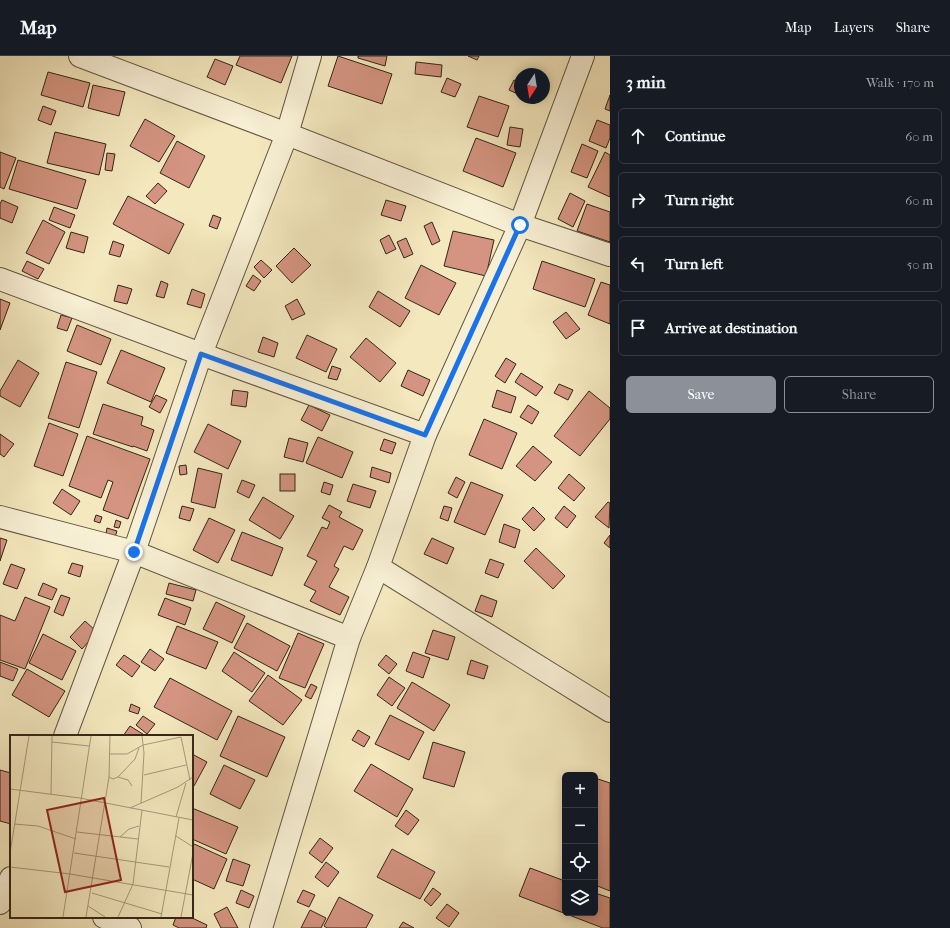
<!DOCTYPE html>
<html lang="en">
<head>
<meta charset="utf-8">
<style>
  body { margin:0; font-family:"IM FELL French Canon",serif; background:#20242c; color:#f1f3f6 }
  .controls { position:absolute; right:12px; bottom:12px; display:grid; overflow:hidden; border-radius:6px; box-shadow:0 2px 10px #0003 }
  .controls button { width:36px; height:36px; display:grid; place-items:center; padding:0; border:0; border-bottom:1px solid #363941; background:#171b24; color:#f1f3f6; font:20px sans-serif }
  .compass { position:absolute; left:514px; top:12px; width:36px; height:36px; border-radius:50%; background:#171b24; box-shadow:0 2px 10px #0003; rotate:192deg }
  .stop { position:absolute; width:12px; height:12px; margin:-9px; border:3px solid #1a73e8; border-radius:50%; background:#fff }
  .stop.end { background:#1a73e8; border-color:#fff; box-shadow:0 1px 4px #0008 }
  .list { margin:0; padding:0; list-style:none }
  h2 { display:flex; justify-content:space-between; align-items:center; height:52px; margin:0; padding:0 16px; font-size:17px }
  h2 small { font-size:13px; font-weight:400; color:#9ea1a6 }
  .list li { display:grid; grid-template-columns:26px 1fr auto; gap:12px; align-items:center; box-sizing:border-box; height:56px; margin:0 8px 8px; padding:0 8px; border:1px solid #363941; border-radius:6px }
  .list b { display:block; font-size:15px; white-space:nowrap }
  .list em { font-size:13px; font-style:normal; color:#9ea1a6 }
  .actions { display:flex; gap:8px; padding:12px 16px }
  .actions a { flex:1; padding:9px 0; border:1px solid #8c9099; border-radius:6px; text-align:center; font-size:14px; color:#8c9099 }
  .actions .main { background:#8c9099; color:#fff }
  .icon { flex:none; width:22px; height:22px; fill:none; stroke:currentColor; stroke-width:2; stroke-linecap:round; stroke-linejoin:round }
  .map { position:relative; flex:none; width:610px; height:872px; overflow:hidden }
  header { display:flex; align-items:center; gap:24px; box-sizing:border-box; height:56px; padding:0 20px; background:#171b24; border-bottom:1px solid #363941 }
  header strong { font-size:19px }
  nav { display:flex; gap:22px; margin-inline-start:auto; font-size:14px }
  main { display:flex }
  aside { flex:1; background:#171b24 }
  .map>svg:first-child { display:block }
</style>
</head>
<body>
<header>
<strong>Map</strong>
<nav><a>Map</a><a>Layers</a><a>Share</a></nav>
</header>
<main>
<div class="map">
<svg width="610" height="872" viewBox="0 0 610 872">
  <rect width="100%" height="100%" fill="#f4e8be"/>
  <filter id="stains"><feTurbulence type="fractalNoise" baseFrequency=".005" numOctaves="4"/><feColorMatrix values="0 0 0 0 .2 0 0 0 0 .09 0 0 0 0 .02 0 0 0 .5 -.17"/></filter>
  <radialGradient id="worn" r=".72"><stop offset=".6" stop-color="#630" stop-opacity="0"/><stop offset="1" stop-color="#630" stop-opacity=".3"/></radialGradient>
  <!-- building -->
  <g fill="#d49481" stroke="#332618">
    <path d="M240 0H292L281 27 236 9Z"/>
    <path d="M338 0 392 18 382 48 328 30Z"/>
    <path d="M358 0H387L385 10 358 2Z"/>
    <path d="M468 0H479L477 4Z"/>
    <path d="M215 3 233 10 225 29 207 21Z"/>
    <path d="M416 6 442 9 441 21 415 18Z"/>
    <path d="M48 16 90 27 83 51 41 39Z"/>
    <path d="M447 22 461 28 455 41 441 36Z"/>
    <path d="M514 24 520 27V39L509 34Z"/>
    <path d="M93 29 125 36 119 60 88 52Z"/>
    <path d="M610 39V55L605 53Z"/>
    <path d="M479 40 509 50 498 81 467 71Z"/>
    <path d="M43 50 56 55 51 69 38 64Z"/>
    <path d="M145 63 175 80 159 106 130 90Z"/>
    <path d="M597 64 610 69V82L606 92 589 85Z"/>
    <path d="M510 71 523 73 520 91 507 89Z"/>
    <path d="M55 76 106 88 99 119 47 107Z"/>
    <path d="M476 82 516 97 503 131 463 115Z"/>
    <path d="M177 85 205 100 189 132 160 117Z"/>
    <path d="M582 88 598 95 587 122 571 116Z"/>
    <path d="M0 96 16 102 4 133 0 131Z"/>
    <path d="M605 96 610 99V141L588 131Z"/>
    <path d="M107 97 115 98 112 115 105 114Z"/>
    <path d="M18 104 86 124 77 153 9 133Z"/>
    <path d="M158 127 167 135 155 148 146 140Z"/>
    <path d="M570 137 585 145 573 171 558 163Z"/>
    <path d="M128 140 184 168 169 198 113 168Z"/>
    <path d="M2 144 18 151 12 167 0 162V148Z"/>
    <path d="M386 144 406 150 401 165 381 159Z"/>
    <path d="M587 148 610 156V186L577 175Z"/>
    <path d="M54 151 75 159 70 172 49 164Z"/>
    <path d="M213 159 221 162 217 173 209 170Z"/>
    <path d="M43 164 65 176 49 208 26 197Z"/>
    <path d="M432 166 440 185 432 189 424 170Z"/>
    <path d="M453 175 494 184 486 220 444 210Z"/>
    <path d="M71 176 88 181 84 197 66 192Z"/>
    <path d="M389 179 396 193 386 198 380 184Z"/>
    <path d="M406 182 413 198 404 202 397 186Z"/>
    <path d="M113 185 124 189 120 201 109 198Z"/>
    <path d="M294 192 311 209 292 227 276 210Z"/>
    <path d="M261 204 272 214 264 222 254 211Z"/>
    <path d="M27 205 44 213 38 223 22 215Z"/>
    <path d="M542 205 595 223 585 251 533 233Z"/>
    <path d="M421 209 456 227 439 259 405 242Z"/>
    <path d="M253 219 261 225 254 235 246 230Z"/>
    <path d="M161 225 168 228 164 242 156 240Z"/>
    <path d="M601 226 610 229V268L588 259Z"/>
    <path d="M118 229 132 233 127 248 114 245Z"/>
    <path d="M192 233 205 238 201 252 187 248Z"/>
    <path d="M378 235 410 255 400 271 369 251Z"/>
    <path d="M0 243 10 247 0 274Z"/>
    <path d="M297 243 305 258 292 264 285 250Z"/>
    <path d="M566 256 580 273 566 283 553 266Z"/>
    <path d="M61 259 72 262 67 275 57 272Z"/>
    <path d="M77 269 111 283 101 309 67 295Z"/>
    <path d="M307 279 337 293 326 316 296 302Z"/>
    <path d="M263 281 278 287 274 301 258 296Z"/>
    <path d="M366 282 396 307 380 326 350 301Z"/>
    <path d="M121 294 165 312 151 346 107 327Z"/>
    <path d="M506 302 516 308 505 327 495 320Z"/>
    <path d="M18 304 39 317 20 351 0 340V335Z"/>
    <path d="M66 306 97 316 79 372 48 362Z"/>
    <path d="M332 310 341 313 337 324 328 322Z"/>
    <path d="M408 314 430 324 423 340 401 330Z"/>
    <path d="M521 317 543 331 536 340 515 326Z"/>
    <path d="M559 328 573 334 568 344 554 337Z"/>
    <path d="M233 334 248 336 246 351 231 349Z"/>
    <path d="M497 334 516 341 511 357 492 351Z"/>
    <path d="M589 335 610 352V363L580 400 554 380Z"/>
    <path d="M156 339 167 344 160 357 149 351Z"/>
    <path d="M103 348 143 361 141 369 154 374 147 395 133 390V391L93 378Z"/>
    <path d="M309 349 330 359 322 375 301 364Z"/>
    <path d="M528 349 539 356 532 368 520 361Z"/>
    <path d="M484 363 517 377 502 413 469 399Z"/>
    <path d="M49 367 78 378 63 420 34 410Z"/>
    <path d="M208 368 241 385 228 413 194 396Z"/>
    <path d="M0 378 14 388 4 401 0 398Z"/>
    <path d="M87 380 150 403 128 463 103 454 113 426 108 424 101 442 69 430Z"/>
    <path d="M318 381 353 396 342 422 306 407Z"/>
    <path d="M289 382 308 387 303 406 284 401Z"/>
    <path d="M384 383 396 387 392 398 380 394Z"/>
    <path d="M533 390 552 406 535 425 516 410Z"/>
    <path d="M186 409 187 418 180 419 179 410Z"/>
    <path d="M372 411 391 417 389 427 370 421Z"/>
    <path d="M198 412 222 418 215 452 191 446Z"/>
    <rect x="280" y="418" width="15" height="17"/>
    <path d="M569 418 585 432 574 445 558 432Z"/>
    <path d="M456 421 465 426 457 442 448 437Z"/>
    <path d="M242 424 255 429 249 442 237 436Z"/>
    <path d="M324 426 333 429 330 439 321 436Z"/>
    <path d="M471 426 503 439 485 479 454 466Z"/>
    <path d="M353 428 376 435 370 452 347 445Z"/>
    <path d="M62 433 80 445 71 459 53 447Z"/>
    <path d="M263 441 294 460 280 483 249 464Z"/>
    <path d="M608 446 610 447 609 472 595 461Z"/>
    <path d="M329 449 342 456 339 461 363 474 353 494 344 490 334 510 339 513 329 531 349 541 340 559 310 545 316 535 304 529 317 505 307 500 322 471 327 473 330 466 322 462Z"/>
    <path d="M182 450 194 453 190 465 179 462Z"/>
    <path d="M444 450 452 452 448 465 440 462Z"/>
    <path d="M564 450 576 460 567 472 555 462Z"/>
    <path d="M533 451 545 463 534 475 522 463Z"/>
    <path d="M96 459 102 461 100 467 94 465Z"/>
    <path d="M209 462 235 474 218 507 193 494Z"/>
    <path d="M116 464 121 466 119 472 114 471Z"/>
    <path d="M504 468 520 474 515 492 499 486Z"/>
    <path d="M107 472 117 475 115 481 106 478Z"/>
    <path d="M242 476 283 492 272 520 231 504Z"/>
    <path d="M610 479V492L604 487Z"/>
    <path d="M0 482 7 484 0 505Z"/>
    <path d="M432 482 454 492 447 508 424 498Z"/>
    <path d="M536 492 565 520 553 533 524 505Z"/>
    <path d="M490 503 504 508 498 522 485 517Z"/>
    <path d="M72 507 83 510 80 521 68 517Z"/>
    <path d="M11 508 25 513 17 533 3 528Z"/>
    <path d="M43 527 57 533 52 544 38 539Z"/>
    <path d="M169 527 196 534 193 545 166 538Z"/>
    <path d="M61 539 70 542 63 560 54 556Z"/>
    <path d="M481 539 497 545 492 561 475 555Z"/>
    <path d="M25 541 50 551 25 613 0 604V559L15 565Z"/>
    <path d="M165 542 191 552 185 569 158 559Z"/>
    <path d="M216 546 245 560 232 587 203 573Z"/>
    <path d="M85 565 97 576 82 593 70 581Z"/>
    <path d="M247 567 290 590 277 615 234 592Z"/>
    <path d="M177 570 218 586 206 613 166 597Z"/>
    <path d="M433 574 455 581 448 604 425 597Z"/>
    <path d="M298 577 324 588 305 632 279 622Z"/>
    <path d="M43 578 76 595 62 624 29 607Z"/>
    <path d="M150 593 164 603 155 615 141 606Z"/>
    <path d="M234 596 265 617 252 636 222 615Z"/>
    <path d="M413 596 430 602 423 622 406 615Z"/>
    <path d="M124 599 140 610 132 621 116 609Z"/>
    <path d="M386 599 397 608 389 618 378 609Z"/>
    <path d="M471 604 488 610 484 623 467 618Z"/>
    <path d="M0 606 18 613 13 625 0 620Z"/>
    <path d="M27 613 65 635 49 661 12 639Z"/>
    <path d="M268 619 302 644 283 669 249 645Z"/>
    <path d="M389 621 405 632 392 650 377 639Z"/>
    <path d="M170 622 232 655 217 684 154 651Z"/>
    <path d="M412 626 450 649 434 675 397 652Z"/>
    <path d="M311 628 317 631 311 643 305 640Z"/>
    <path d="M131 648 140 652 138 658 129 655Z"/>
    <path d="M390 659 424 676 409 704 375 688Z"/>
    <path d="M143 660 155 668 147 678 136 669Z"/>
    <path d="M238 660 285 681 267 721 220 700Z"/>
    <path d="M130 670 146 680H123Z"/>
    <path d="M358 674 370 681 364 691 352 684Z"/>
    <path d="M433 686 465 696 454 731 423 722Z"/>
    <path d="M192 698 207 706 194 730 192 729Z"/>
    <path d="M371 708 413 733 397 761 354 735Z"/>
    <path d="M224 709 255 724 240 753 210 738Z"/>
    <path d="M0 714 11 717V768L0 765Z"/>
    <path d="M595 722 610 727V835L595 829Z"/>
    <path d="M192 752 238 771 226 798 192 783Z"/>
    <path d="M406 754 419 764 408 779 395 770Z"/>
    <path d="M320 782 333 792 322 807 309 797Z"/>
    <path d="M192 787 227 803 214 833 192 823Z"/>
    <path d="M392 793 435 816 420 843 377 821Z"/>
    <path d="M233 803 250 809 243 830 226 825Z"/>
    <path d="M326 806 339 816 328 831 315 821Z"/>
    <path d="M530 812 565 825V857H595V837L610 842V872H603L519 840Z"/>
    <path d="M433 832 441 838 431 850 424 844Z"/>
    <path d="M241 834 254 840 249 852 236 847Z"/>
    <path d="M303 834 315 839 309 851 297 846Z"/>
    <path d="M339 841 373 859 366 872H327L324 870Z"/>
    <path d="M447 848 459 857 449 871 436 862Z"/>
    <path d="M227 851 238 872H221L214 858Z"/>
    <path d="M310 854 326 862 321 872H301Z"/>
    <path d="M176 861H190L207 869 206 872H179L173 869Z"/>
    <path d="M403 866 414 872H399Z"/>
  </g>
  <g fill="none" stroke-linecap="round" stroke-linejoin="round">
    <!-- minor casing -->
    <g stroke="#635642" stroke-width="24">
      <g id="minor">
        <path d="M80 0 287 78 520 169 610 199"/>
        <path d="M0 223 201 298 425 379"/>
        <path d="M0 461 134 496 349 582"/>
        <path d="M378 511 610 655"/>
        <path d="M65 680 134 496 201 298 287 78 310 0"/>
        <path d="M0 847 11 822"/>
        <path d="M104 861 130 872"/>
        <path d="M261 872 349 582 378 511 425 379 520 169 583 0"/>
      </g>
    </g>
    <!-- minor -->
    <use href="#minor" stroke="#f8f0d5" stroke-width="22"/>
  </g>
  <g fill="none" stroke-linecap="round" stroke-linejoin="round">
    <!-- route -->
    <path stroke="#1a73e8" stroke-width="5" d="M134 496 201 298 425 379 520 169"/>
  </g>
  <!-- overview -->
  <g transform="translate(10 679)">
    <rect width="183" height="183" fill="#f4e8be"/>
    <path fill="none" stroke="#a79a7c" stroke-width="1" d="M171 2 180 45M42 7 79 11M99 19H117L133 10 171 2M134 40 176 30M99 42 103 44 108 42 118 45 122 51M108 42 125 24 129 13M0 54 70 63 183 85M41 59 42 1M131 68 134 18 132 1M120 73 168 52 183 42M166 82 176 48M4 89 28 91 66 104M67 97 128 104M166 101 183 112M110 102 119 94 129 91M0 118 19 1M64 118 159 132M0 132 60 139 183 160M82 158 152 179M78 171 95 182M53 182 81 1M76 182 99 42 100 1M108 182 123 149 132 75M151 182 169 83M171 182 183 118"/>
    <path fill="#8f2418" fill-opacity="0.15" stroke="#8f2418" stroke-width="2" d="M94 63 111 145 55 157 37 75Z"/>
    <rect width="183" height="183" fill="none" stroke="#332618" stroke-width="2"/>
  </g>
  <rect width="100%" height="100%" filter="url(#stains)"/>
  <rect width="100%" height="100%" fill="url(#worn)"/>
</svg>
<div class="controls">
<button>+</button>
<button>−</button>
<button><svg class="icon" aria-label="locate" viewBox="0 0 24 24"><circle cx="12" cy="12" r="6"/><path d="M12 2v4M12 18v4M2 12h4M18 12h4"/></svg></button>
<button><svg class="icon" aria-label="layers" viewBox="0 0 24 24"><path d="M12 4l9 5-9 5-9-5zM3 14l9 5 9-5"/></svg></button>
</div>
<svg class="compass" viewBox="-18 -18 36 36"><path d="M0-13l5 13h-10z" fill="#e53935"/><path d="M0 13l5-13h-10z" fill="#9ea1a6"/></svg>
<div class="stop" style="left:520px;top:169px"></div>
<div class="stop end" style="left:134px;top:496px"></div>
</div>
<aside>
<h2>3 min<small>Walk · 170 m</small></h2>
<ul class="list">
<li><svg class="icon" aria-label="ahead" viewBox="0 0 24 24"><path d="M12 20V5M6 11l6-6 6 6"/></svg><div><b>Continue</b></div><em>60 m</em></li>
<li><svg class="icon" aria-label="right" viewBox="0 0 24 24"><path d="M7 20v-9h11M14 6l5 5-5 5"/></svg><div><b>Turn right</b></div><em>60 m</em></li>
<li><svg class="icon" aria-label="left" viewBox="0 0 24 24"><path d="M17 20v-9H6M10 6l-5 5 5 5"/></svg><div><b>Turn left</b></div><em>50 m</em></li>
<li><svg class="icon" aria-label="arrive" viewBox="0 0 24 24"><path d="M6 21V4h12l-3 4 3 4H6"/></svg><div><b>Arrive at destination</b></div></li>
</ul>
<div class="actions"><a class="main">Save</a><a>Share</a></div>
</aside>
</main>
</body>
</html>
